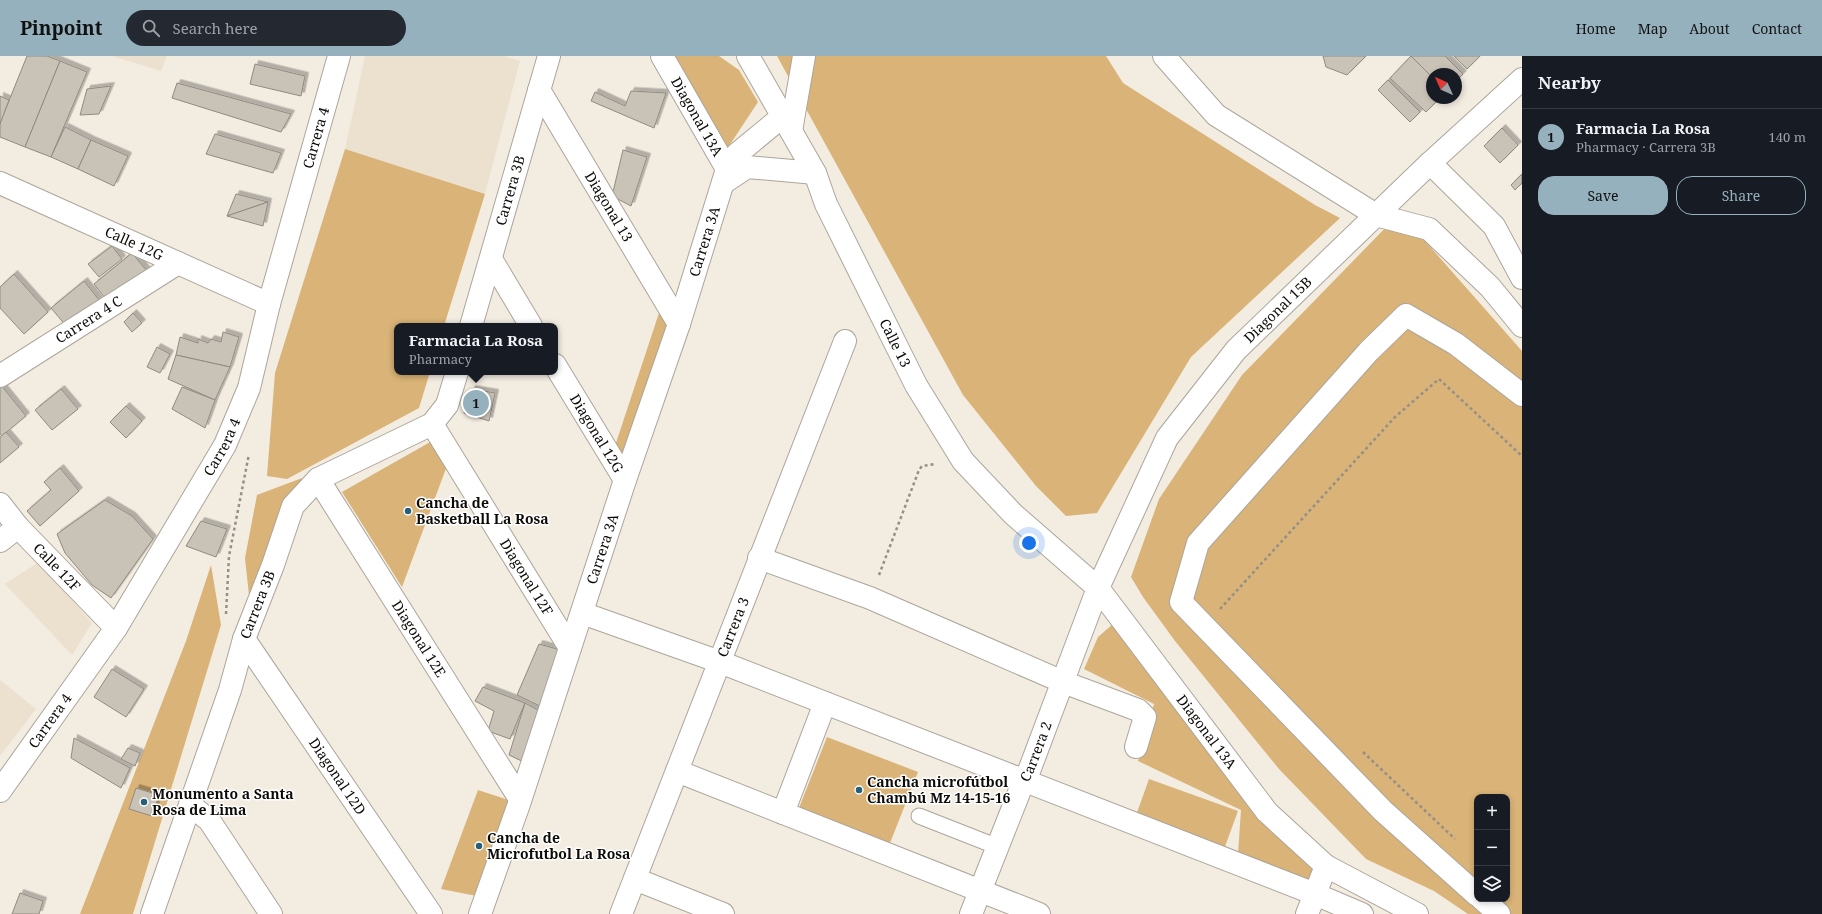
<!DOCTYPE html>
<html lang="en">
<head>
<meta charset="utf-8">
<style>
  body { margin:0; font-family:"Noto Serif",serif; background:#242831; color:#f1f3f6 }
  .controls { position:absolute; right:12px; bottom:12px; display:grid; overflow:hidden; border-radius:8px; box-shadow:0 2px 6px #0003 }
  .controls button { width:36px; height:36px; display:grid; place-items:center; padding:0; border:0; border-bottom:1px solid #363941; background:#171b24; color:#f1f3f6; font:20px sans-serif }
  .compass { position:absolute; left:1426px; top:12px; width:36px; height:36px; border-radius:50%; background:#171b24; box-shadow:0 2px 6px #0003; rotate:315deg }
  .you { position:absolute; left:1029px; top:487px; width:14px; height:14px; margin:-10px; border:3px solid #fff; border-radius:50%; background:#1a73e8; box-shadow:0 0 0 6px #1a73e833 }
  .badge { display:grid; place-items:center; width:26px; height:26px; border-radius:50%; background:#95b1bd; color:#111; font-size:13px; font-weight:700 }
  .pin { position:absolute; translate:-50% -50%; border:2px solid #fff; box-shadow:0 1px 4px #0006 }
  .popup { position:absolute; left:394px; top:267px; width:164px; height:52px; box-sizing:border-box; display:grid; place-content:center; border-radius:8px; background:#171b24; filter:drop-shadow(0 1px 3px #0005); font-size:13px; white-space:nowrap; color:#9ea1a6 }
  .popup b { font-size:15px; color:#f1f3f6 }
  .popup::after { content:''; position:absolute; left:50%; top:100%; margin-left:-8px; border:8px solid transparent; border-top-color:#171b24 }
  .list { margin:0; padding:0; list-style:none }
  h2 { display:flex; justify-content:space-between; align-items:center; height:52px; margin:0; padding:0 16px; font-size:17px }
  h2 small { font-size:13px; font-weight:400; color:#9ea1a6 }
  .list li { display:grid; grid-template-columns:26px 1fr auto; gap:12px; align-items:center; box-sizing:border-box; height:56px; padding:0 16px; border-top:1px solid #363941 }
  .list b { display:block; font-size:15px; white-space:nowrap }
  .list p { margin:0; font-size:13px; white-space:nowrap; color:#9ea1a6 }
  .list em { font-size:13px; font-style:normal; color:#9ea1a6 }
  .actions { display:flex; gap:8px; padding:12px 16px }
  .actions a { flex:1; padding:9px 0; border:1px solid #95b1bd; border-radius:16px; text-align:center; font-size:14px; color:#95b1bd }
  .actions .main { background:#95b1bd; color:#111 }
  .icon { flex:none; width:22px; height:22px; fill:none; stroke:currentColor; stroke-width:2; stroke-linecap:round; stroke-linejoin:round }
  .map { position:relative; flex:none; width:1522px; height:858px; overflow:hidden }
  header { display:flex; align-items:center; gap:24px; box-sizing:border-box; height:56px; padding:0 20px; background:#95b1bd; color:#111 }
  header strong { font-size:19px }
  nav { display:flex; gap:22px; margin-inline-start:auto; font-size:14px }
  .search { width:280px; height:36px; background:#242831; display:flex; align-items:center; gap:10px; box-sizing:border-box; padding:0 14px; border-radius:22px; color:#9ea1a6; font-size:15px }
  main { display:flex }
  aside { flex:1; background:#171b24 }
  .map>svg:first-child { display:block }
</style>
</head>
<body>
<header>
<strong>Pinpoint</strong>
<div class="search"><svg class="icon" aria-label="search" viewBox="0 0 24 24"><circle cx="10" cy="10" r="6"/><path d="M15 15l6 6"/></svg>Search here</div>
<nav><a>Home</a><a>Map</a><a>About</a><a>Contact</a></nav>
</header>
<main>
<div class="map">
<svg width="1522" height="858" viewBox="0 0 1522 858">
  <defs>
    <filter id="shadow"><feDropShadow dx="3.5" dy="-3.5" stdDeviation="0" flood-color="#0004"/></filter>
  </defs>
  <rect width="100%" height="100%" fill="#f3ece1"/>
  <!-- built -->
  <g fill="#ece1cf">
    <path d="M112 0H167L161 15Z"/>
    <path d="M365 0H503L520 5 485 138 345 93Z"/>
    <path d="M39 506 92 567 72 599 5 528Z"/>
    <path d="M0 624 36 653 0 700Z"/>
  </g>
  <!-- green -->
  <g fill="#d9b377" fill-rule="evenodd">
    <path d="M671 0H719L739 14 758 46 727 93Z"/>
    <path d="M777 0H1106L1123 27 1315 149 1340 162 1191 301 1097 457 1066 460 1036 430 963 339Z"/>
    <path d="M345 93 485 138 444 270H397V316H430L419 352 287 423 267 420 275 317Z"/>
    <path d="M1392 165 1425 185 1522 295V858H1468L1434 835 1366 803 1279 713 1175 585 1143 541 1131 521 1159 443 1242 319ZM1477 741H1507V843H1477Z"/>
    <path d="M662 248 674 270 627 411 614 393Z"/>
    <path d="M432 385 448 407 402 531 342 436Z"/>
    <path d="M302 422 251 558 245 502 257 439Z"/>
    <path d="M211 509 221 569 133 858H80L186 585Z"/>
    <path d="M1113 568 1318 807 1307 828 1238 798 1241 754 1138 705 1154 648 1084 613 1098 581Z"/>
    <path d="M827 681 918 716 890 787 799 752Z"/>
    <path d="M1149 723 1238 755 1223 796 1134 765Z"/>
    <path d="M478 734 518 747 482 841 441 833Z"/>
  </g>
  <!-- building -->
  <g fill="#c9c2b7" stroke="#918a80" filter="url(#shadow)">
    <path d="M27 0H47L60 5 25 91 0 81V67Z"/>
    <path d="M1323 0H1366L1347 19 1326 11Z"/>
    <path d="M1411 0 1432 21V42H1440L1426 56 1390 22Z"/>
    <path d="M1411 0H1445L1463 18 1456 25V18H1432V21Z"/>
    <path d="M1454 0H1480L1467 13Z"/>
    <path d="M60 5 87 16 51 101 25 91Z"/>
    <path d="M255 8 305 20 301 40 250 28Z"/>
    <path d="M1388 24 1420 56 1410 66 1378 34Z"/>
    <path d="M177 27 291 58 281 76 172 42Z"/>
    <path d="M111 30 99 58 80 59 87 33Z"/>
    <path d="M631 35 666 37 654 72 591 45 595 36 625 50Z"/>
    <path d="M0 40 9 44 0 68Z"/>
    <path d="M65 71 91 84 78 113 51 101Z"/>
    <path d="M1502 72 1518 89 1500 107 1484 90Z"/>
    <path d="M215 78 281 97 273 117 206 98Z"/>
    <path d="M91 84 128 100 114 130 78 113Z"/>
    <path d="M623 94 647 101 631 150 612 140Z"/>
    <path d="M1522 118V127L1515 134 1511 129Z"/>
    <path d="M236 138 268 146 227 160Z"/>
    <path d="M268 146 263 170 227 160Z"/>
    <path d="M112 190 122 203 99 221 88 208Z"/>
    <path d="M132 197 147 215 108 246 94 228Z"/>
    <path d="M14 218 48 256 24 278 0 252V231Z"/>
    <path d="M84 225 99 244 67 271 51 252Z"/>
    <path d="M133 257 142 267 132 276 124 266Z"/>
    <path d="M223 276 239 281 230 311 176 299 180 281 198 287V283L208 287 211 283 221 286Z"/>
    <path d="M157 291 170 298 160 317 147 311Z"/>
    <path d="M176 299 230 311 215 344 168 323Z"/>
    <path d="M0 328 26 360 2 380 0 378Z"/>
    <path d="M182 331 215 344 205 372 172 353Z"/>
    <path d="M61 333 78 353 52 374 35 354Z"/>
    <path d="M472 333 495 337 489 365 464 357Z"/>
    <path d="M126 350 142 365 126 382 110 366Z"/>
    <path d="M6 376 19 391 0 407V381Z"/>
    <path d="M60 412 79 435 40 470 27 455 51 434 44 426Z"/>
    <path d="M105 444 132 460 153 483 111 542 92 529 65 497 57 478Z"/>
    <path d="M201 465 227 473 216 501 186 490Z"/>
    <path d="M539 588 568 596 548 654 517 639Z"/>
    <path d="M112 613 144 633 126 661 94 641Z"/>
    <path d="M483 631 525 647 510 683 488 675 494 655 475 645Z"/>
    <path d="M525 647 547 659 530 709 509 699Z"/>
    <path d="M74 682 130 712 121 732 71 702Z"/>
    <path d="M128 692 140 697 135 710 121 703Z"/>
    <path d="M136 732 159 739 152 760 129 753Z"/>
    <path d="M20 837 43 845 39 858H12Z"/>
  </g>
  <g fill="none" stroke-linecap="round" stroke-linejoin="round">
    <!-- service casing -->
    <g stroke="#aca59b" stroke-width="17">
      <path id="service" d="M919 760 998 791"/>
    </g>
    <!-- pedestrian casing -->
    <g stroke="#aca59b" stroke-width="24">
      <g id="pedestrian">
        <path d="M759 502 870 542 1063 626"/>
        <path d="M582 557 720 606 1315 838 1362 858"/>
        <path d="M677 715 1039 858"/>
        <path d="M783 757 825 647"/>
        <path d="M635 823 723 858"/>
        <path d="M1477 839 1383 755 1181 546 1198 487 1369 295 1406 259 1456 288 1522 339"/>
        <path d="M1482 843 1499 858"/>
        <path d="M1307 858 1326 810"/>
      </g>
    </g>
    <!-- minor casing -->
    <g stroke="#aca59b" stroke-width="24">
      <g id="minor">
        <path id="s1" d="M662 0 731 120"/>
        <path id="s2" d="M748 0 815 117 826 148 916 329 963 405 1013 458 1098 532 1267 756 1326 810 1417 858"/>
        <path d="M1164 0 1216 59 1376 159 1429 173 1490 231 1522 270"/>
        <path id="s3" d="M539 34 679 268"/>
        <path d="M791 75 804 0"/>
        <path d="M1430 107 1494 170 1522 222"/>
        <path id="s4" d="M0 127 269 248"/>
        <path d="M723 127 747 111 815 117"/>
        <path d="M491 203 531 270"/>
        <path id="s5" d="M471 270 549 0"/>
        <path id="s6" d="M555 309 625 424"/>
        <path id="s7" d="M0 320 178 207"/>
        <path id="s8" d="M432 368 570 592"/>
        <path id="s9" d="M318 423 520 743"/>
        <path id="s10" d="M0 448 18 471 116 572"/>
        <path d="M0 485 18 471"/>
        <path id="s11" d="M244 583 431 858"/>
        <path d="M1063 626 1138 654 1145 661 1136 691"/>
        <path d="M190 749 209 764 271 858"/>
        <path id="s12" d="M152 858 230 634 244 583 273 509 293 450 318 423 432 368 447 349 457 316"/>
        <path id="s13" d="M480 858 519 748 625 424 679 268 727 113 737 98 783 60"/>
        <path id="s14" d="M621 858 845 285"/>
        <path id="s15" d="M971 858 1024 724 1029 715 1098 532 1167 382 1236 294 1430 107 1522 23"/>
      </g>
    </g>
    <!-- tertiary casing -->
    <g stroke="#aca59b" stroke-width="24">
      <g id="tertiary">
        <path id="s16" d="M0 735 116 572 225 389 249 332 269 248 339 0"/>
      </g>
    </g>
    <!-- path -->
    <g stroke="#948f87" stroke-width="2.5" stroke-dasharray="3 3" stroke-linecap="butt">
      <path d="M879 519 919 414 922 410 936 408"/>
      <path d="M1220 553 1395 361 1439 323 1522 400"/>
      <path d="M226 558 229 500 249 398"/>
      <path d="M1363 696 1455 783"/>
    </g>
    <!-- service -->
    <use href="#service" stroke="#fff" stroke-width="15"/>
    <!-- pedestrian -->
    <use href="#pedestrian" stroke="#fff" stroke-width="22"/>
    <!-- minor -->
    <use href="#minor" stroke="#fff" stroke-width="22"/>
    <!-- tertiary -->
    <use href="#tertiary" stroke="#fff" stroke-width="22"/>
  </g>
  <!-- markers -->
  <g fill="#256078" stroke="#fff" stroke-width="1.5">
    <circle cx="408" cy="455" r="4"/>
    <circle cx="859" cy="734" r="4"/>
    <circle cx="144" cy="746" r="4"/>
    <circle cx="479" cy="790" r="4"/>
  </g>
  <g text-anchor="middle" stroke-width="3" stroke-linejoin="round" paint-order="stroke">
    <!-- street labels -->
    <g font-size="14" fill="#0d0b08" stroke="#fff">
      <text dy="5" stroke="none"><textPath href="#s1" startOffset="70">Diagonal 13A</textPath></text>
      <text dy="5" stroke="none"><textPath href="#s16" startOffset="734">Carrera 4</textPath></text>
      <text dy="5" stroke="none"><textPath href="#s5" startOffset="141">Carrera 3B</textPath></text>
      <text dy="5" stroke="none"><textPath href="#s3" startOffset="136">Diagonal 13</textPath></text>
      <text dy="5" stroke="none"><textPath href="#s13" startOffset="709">Carrera 3A</textPath></text>
      <text dy="5" stroke="none"><textPath href="#s4" startOffset="147">Calle 12G</textPath></text>
      <text dy="5" stroke="none"><textPath href="#s15" startOffset="685">Diagonal 15B</textPath></text>
      <text dy="5" stroke="none"><textPath href="#s7" startOffset="105">Carrera 4 C</textPath></text>
      <text dy="5" stroke="none"><textPath href="#s2" startOffset="323">Calle 13</textPath></text>
      <text dy="5" stroke="none"><textPath href="#s6" startOffset="80">Diagonal 12G</textPath></text>
      <text dy="5" stroke="none"><textPath href="#s16" startOffset="410">Carrera 4</textPath></text>
      <text dy="5" stroke="none"><textPath href="#s13" startOffset="385">Carrera 3A</textPath></text>
      <text dy="5" stroke="none"><textPath href="#s10" startOffset="85">Calle 12F</textPath></text>
      <text dy="5" stroke="none"><textPath href="#s8" startOffset="180">Diagonal 12F</textPath></text>
      <text dy="5" stroke="none"><textPath href="#s12" startOffset="327">Carrera 3B</textPath></text>
      <text dy="5" stroke="none"><textPath href="#s14" startOffset="308">Carrera 3</textPath></text>
      <text dy="5" stroke="none"><textPath href="#s9" startOffset="189">Diagonal 12E</textPath></text>
      <text dy="5" stroke="none"><textPath href="#s16" startOffset="86">Carrera 4</textPath></text>
      <text dy="5" stroke="none"><textPath href="#s2" startOffset="825">Diagonal 13A</textPath></text>
      <text dy="5" stroke="none"><textPath href="#s15" startOffset="175">Carrera 2</textPath></text>
      <text dy="5" stroke="none"><textPath href="#s11" startOffset="166">Diagonal 12D</textPath></text>
    </g>
    <!-- poi labels -->
    <g font-size="14" font-weight="bold" fill="#0d0b08" stroke="#fff" text-anchor="start">
      <text x="416" y="452">Cancha de<tspan x="416" dy="16">Basketball La Rosa</tspan></text>
      <text x="867" y="731">Cancha microfútbol<tspan x="867" dy="16">Chambú Mz 14-15-16</tspan></text>
      <text x="152" y="743">Monumento a Santa<tspan x="152" dy="16">Rosa de Lima</tspan></text>
      <text x="487" y="787">Cancha de<tspan x="487" dy="16">Microfutbol La Rosa</tspan></text>
    </g>
  </g>
</svg>
<div class="controls">
<button>+</button>
<button>−</button>
<button><svg class="icon" aria-label="layers" viewBox="0 0 24 24"><path d="M12 4l9 5-9 5-9-5zM3 14l9 5 9-5"/></svg></button>
</div>
<svg class="compass" viewBox="-18 -18 36 36"><path d="M0-13l5 13h-10z" fill="#e53935"/><path d="M0 13l5-13h-10z" fill="#9ea1a6"/></svg>
<div class="you"></div>
<div class="pin badge" style="left:476px;top:347px">1</div>
<div class="popup"><b>Farmacia La Rosa</b>Pharmacy</div>
</div>
<aside>
<h2>Nearby<small></small></h2>
<ul class="list">
<li><span class="badge">1</span><div><b>Farmacia La Rosa</b><p>Pharmacy · Carrera 3B</p></div><em>140 m</em></li>
</ul>
<div class="actions"><a class="main">Save</a><a>Share</a></div>
</aside>
</main>
</body>
</html>
